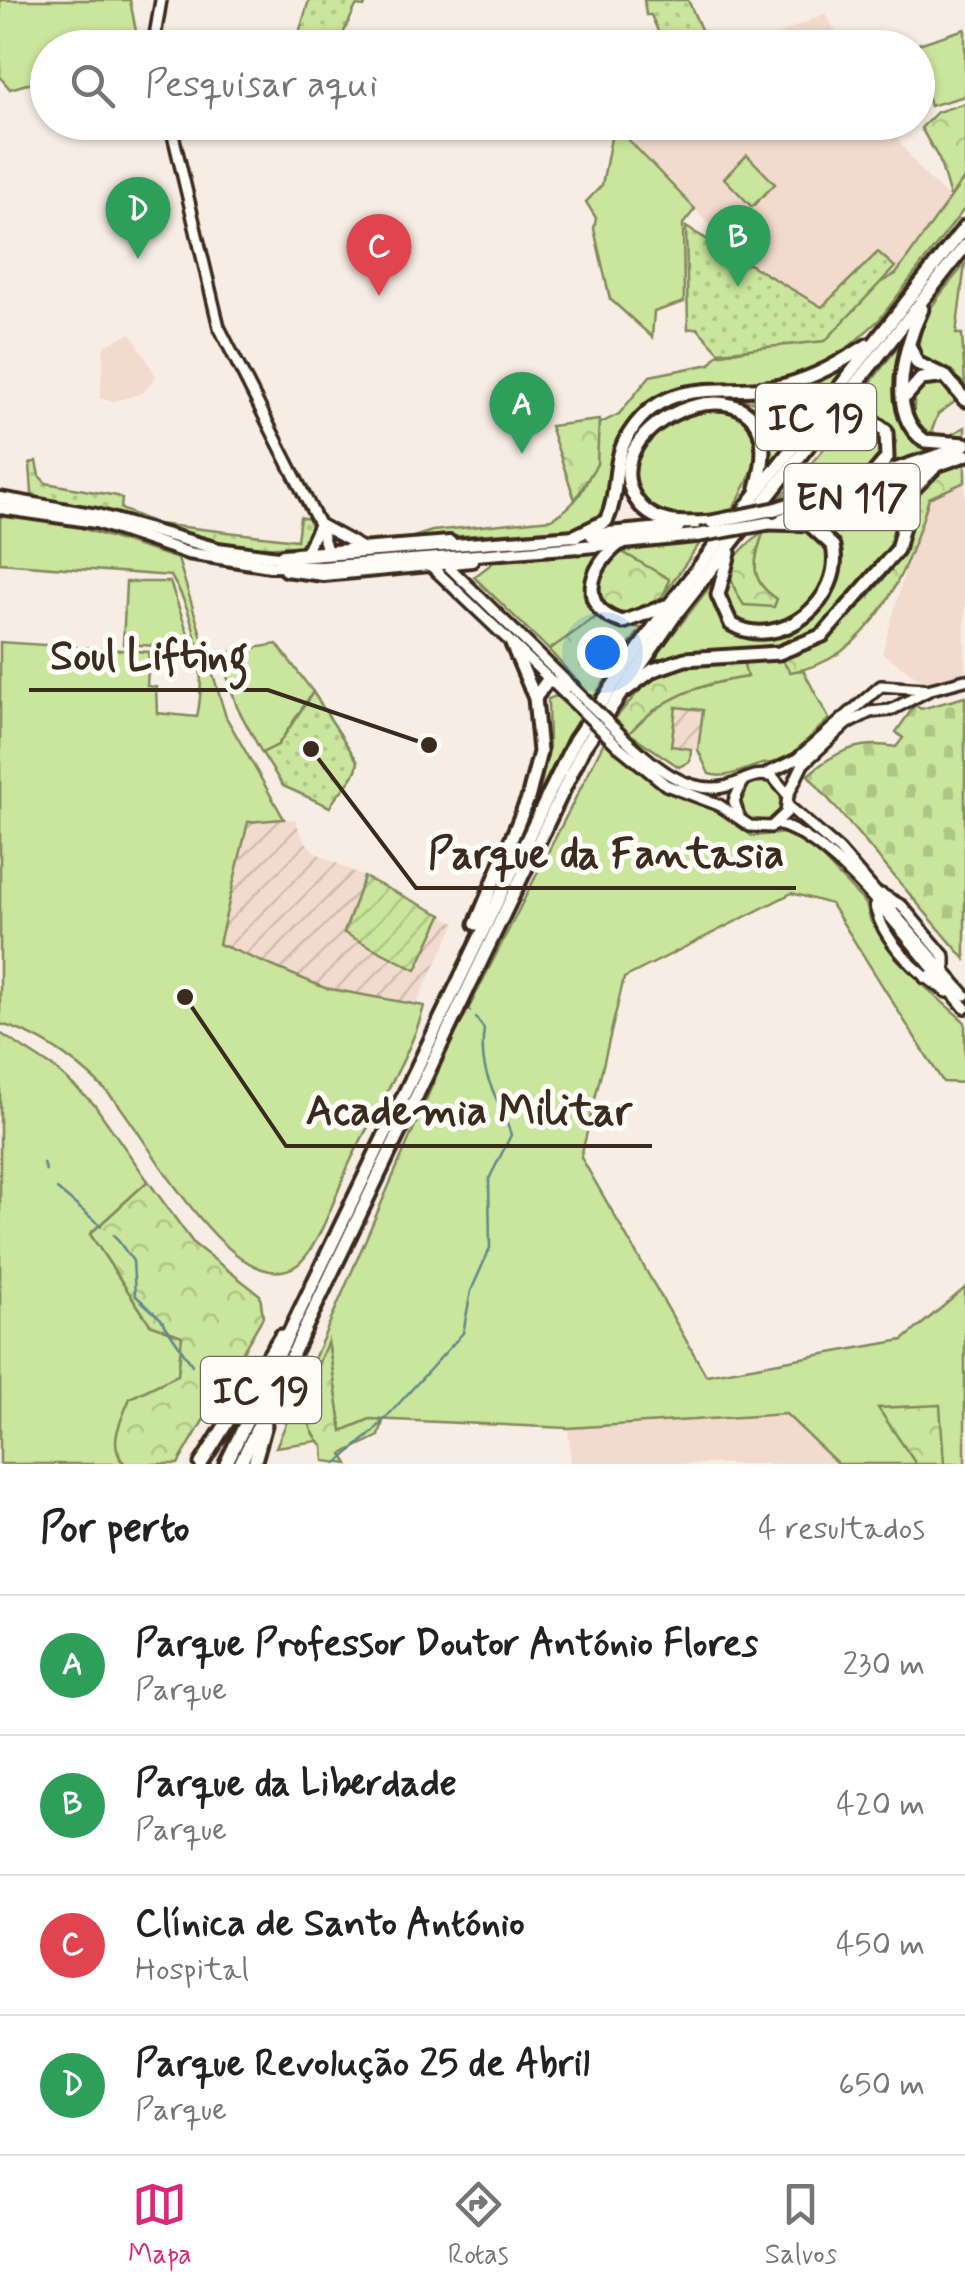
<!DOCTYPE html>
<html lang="pt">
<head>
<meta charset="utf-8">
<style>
  body { margin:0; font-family:Mynerve,sans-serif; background:#f6f6f6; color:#222 }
  .you { position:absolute; left:602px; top:652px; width:35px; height:35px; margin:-25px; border:8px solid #fff; border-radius:50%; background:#1a73e8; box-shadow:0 0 0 15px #1a73e833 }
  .badge { display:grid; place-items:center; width:65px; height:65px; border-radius:50%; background:#db2777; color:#fff; font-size:32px; font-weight:700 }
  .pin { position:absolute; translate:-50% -82px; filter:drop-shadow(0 2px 5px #0008) }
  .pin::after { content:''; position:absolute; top:52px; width:35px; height:30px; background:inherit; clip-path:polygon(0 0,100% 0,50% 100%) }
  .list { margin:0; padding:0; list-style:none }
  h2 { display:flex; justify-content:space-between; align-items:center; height:130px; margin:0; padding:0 40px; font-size:42px }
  h2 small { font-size:32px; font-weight:400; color:#767676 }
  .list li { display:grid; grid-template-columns:65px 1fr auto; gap:30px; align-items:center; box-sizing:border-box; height:140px; padding:0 40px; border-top:2px solid #e0e0e0 }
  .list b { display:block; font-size:38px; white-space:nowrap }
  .list p { margin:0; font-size:32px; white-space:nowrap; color:#767676 }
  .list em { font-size:32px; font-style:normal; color:#767676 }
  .icon { flex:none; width:55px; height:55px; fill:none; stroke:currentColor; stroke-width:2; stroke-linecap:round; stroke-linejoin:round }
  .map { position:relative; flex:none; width:965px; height:1464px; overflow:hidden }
  .search { position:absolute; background:#fff; box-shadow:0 2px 8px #0004; left:30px; right:30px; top:30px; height:110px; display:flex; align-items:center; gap:25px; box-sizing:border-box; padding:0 35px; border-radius:55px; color:#767676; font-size:38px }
  .sheet { height:690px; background:#fff }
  nav { display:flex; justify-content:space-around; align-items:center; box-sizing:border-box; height:140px; border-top:2px solid #e0e0e0; background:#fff; font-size:28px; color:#767676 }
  nav a { display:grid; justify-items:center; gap:5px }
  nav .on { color:#db2777 }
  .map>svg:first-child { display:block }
</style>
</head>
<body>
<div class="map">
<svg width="965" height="1464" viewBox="0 0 965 1464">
  <defs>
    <pattern id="industrial-furrows" width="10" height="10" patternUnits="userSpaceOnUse" patternTransform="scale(2.5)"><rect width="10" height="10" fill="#f2dbcd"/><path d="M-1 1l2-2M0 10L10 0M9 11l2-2" fill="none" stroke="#d0bcb0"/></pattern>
    <pattern id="forest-crowns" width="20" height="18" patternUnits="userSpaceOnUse" patternTransform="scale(2.5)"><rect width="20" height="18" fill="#cae59c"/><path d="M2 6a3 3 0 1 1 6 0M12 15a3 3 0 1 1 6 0" fill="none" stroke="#aec586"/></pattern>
    <pattern id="cemetery-stones" width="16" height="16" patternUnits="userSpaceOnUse" patternTransform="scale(2.5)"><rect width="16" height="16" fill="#cae59c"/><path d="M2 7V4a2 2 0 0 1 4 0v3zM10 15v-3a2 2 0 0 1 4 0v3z" fill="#aec586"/></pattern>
    <pattern id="park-dots" width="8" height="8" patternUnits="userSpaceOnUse" patternTransform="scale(2.5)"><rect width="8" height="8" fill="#cae59c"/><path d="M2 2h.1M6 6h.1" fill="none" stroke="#aec586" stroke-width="1.8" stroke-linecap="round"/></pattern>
    <pattern id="garden-furrows" width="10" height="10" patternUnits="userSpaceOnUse" patternTransform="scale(2.5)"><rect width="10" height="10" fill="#cae59c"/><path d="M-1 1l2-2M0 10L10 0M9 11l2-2" fill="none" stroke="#aec586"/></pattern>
  </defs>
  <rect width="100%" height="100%" fill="#f8ede4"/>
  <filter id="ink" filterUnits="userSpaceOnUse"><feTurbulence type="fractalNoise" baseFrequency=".01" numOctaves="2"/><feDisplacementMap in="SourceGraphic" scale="20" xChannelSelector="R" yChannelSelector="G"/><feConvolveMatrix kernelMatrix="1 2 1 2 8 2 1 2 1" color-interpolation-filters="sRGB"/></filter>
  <g filter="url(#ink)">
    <!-- built -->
    <g fill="#f2dbcd">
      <path d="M825 13 845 47H752Z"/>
      <path d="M612 123H886L921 171 955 204 889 299 819 352 724 240Z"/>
      <path d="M131 333 156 376 143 393 115 401 100 399 104 346Z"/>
      <path d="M965 480V672L924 682 882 653 927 493Z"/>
      <path d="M787 1414 944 1464H571L568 1428Z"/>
    </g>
    <!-- industrial -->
    <g fill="url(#industrial-furrows)">
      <path d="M676 707 703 710 698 750 671 746Z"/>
      <path d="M295 819 303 839 316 853 364 877 345 933 416 970 442 915 456 923 415 1006 325 988 219 944 248 821Z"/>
    </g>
    <!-- grass -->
    <g fill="#cae59c" stroke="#82885d" stroke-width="2.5">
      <path d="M0 0H130L139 47 48 48 47 78 10 89 0 77Z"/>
      <path d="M965 29V96L930 106 918 64V48L912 46Z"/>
      <path d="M619 130 695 209 683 224 684 302 654 312 652 337 610 299 594 229 596 218 586 202 602 185 612 133Z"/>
      <path d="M747 155 775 184 752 207 724 178Z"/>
      <path d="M965 177V208L879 320 833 361 783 380 690 385 655 400 619 442 602 517 580 528 404 540 432 531 551 519C588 500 597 464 597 425L619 414 650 376 710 364 717 355 760 347 896 274Z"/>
      <path d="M965 264 956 334H962L965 384 919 354C916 316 943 292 965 264Z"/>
      <path d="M907 335 906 422 945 447 888 466 896 442C889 416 876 411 851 408Z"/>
      <path d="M836 371H844L772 463 769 435 775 424 756 402 722 396 700 400 665 415 626 444C676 372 765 399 836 371Z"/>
      <path d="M935 380 944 381 960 398 938 414 932 430 941 440 965 427V439C942 444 927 438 913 420L915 391Z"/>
      <path d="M712 408C786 411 754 475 731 511 602 539 605 430 712 408Z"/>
      <path d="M850 419H868L884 434C888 483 815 492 778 501Z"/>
      <path d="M895 488 902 489 904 505 895 548 818 631 786 647 698 650 652 661 715 580C713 690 862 615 840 545 836 532 821 526 812 517Z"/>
      <path d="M0 513 75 526 178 559 226 717 284 819 248 822 219 944 325 988 424 1006C411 1057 372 1115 349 1164 338 1189 318 1250 297 1265 237 1306 148 1141 118 1104 89 1070 44 1035 0 1024V642L149 652 147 686 156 687 157 713 197 717C207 671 196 616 171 576L0 563Z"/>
      <path d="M789 525 809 529 829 543C838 584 807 610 773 627 737 630 721 605 728 571L777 599C747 580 754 560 764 530Z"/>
      <path d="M702 540 667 590 668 579 622 552Z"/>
      <path d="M595 551 600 553C581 576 580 592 599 616L549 650 474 577 499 558Z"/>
      <path d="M126 582H170L193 648 123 644Z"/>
      <path d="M277 644 313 692 278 745 262 753 237 707 220 654Z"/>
      <path d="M779 656 790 671 803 670 829 719 782 764C755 758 735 782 709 774L698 750 703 710 676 707 671 746 691 749 690 761 679 767 629 733C662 697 699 684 746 677L743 660Z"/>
      <path d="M556 696 579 717 539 793 549 746 548 699Z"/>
      <path d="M604 742 663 790 710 806 752 836 787 833 802 837 866 904 871 922 923 985 965 1022V1083L943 1082 831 904 792 893 624 978 581 1157 706 1375 903 1340 965 1288V1464H838L786 1414 568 1428 371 1419 342 1431 328 1343 318 1441 276 1447 448 1049Z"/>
      <circle cx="761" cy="802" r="22"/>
      <path d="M0 1033 57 1070 94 1104 148 1181 90 1234 150 1324 183 1336 178 1375 120 1459 124 1464H0Z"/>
    </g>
    <!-- forest -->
    <g fill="url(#forest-crowns)" stroke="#82885d" stroke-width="2.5">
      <path d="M965 103V177L950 197 939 159 921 128 937 112Z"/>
      <path d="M599 420 597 464 575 500 550 426Z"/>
      <path d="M965 459V482L929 498C909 568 872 661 790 672L779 656C792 653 804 651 816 645 840 630 887 579 901 554 928 506 897 484 965 459Z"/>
      <path d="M764 530C754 560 747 580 777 599L774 607 744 605C718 567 733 557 764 530Z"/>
      <path d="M622 552 669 579C665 604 647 609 625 616L602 604C595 581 601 565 622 552Z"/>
      <path d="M600 614 612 624 641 628 593 698 549 650Z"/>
      <path d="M743 660 747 677C699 684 662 697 629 733L615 719C662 661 670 665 743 660Z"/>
      <path d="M148 1181 194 1244 260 1295 263 1317 178 1464H125C106 1445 122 1419 130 1398L178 1375 182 1336 150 1324 90 1234Z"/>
      <path d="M328 1341 342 1431 370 1419 383 1421 379 1436 342 1454 348 1464 324 1461 323 1446C292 1414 313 1376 328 1341Z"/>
      <path d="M940 1405 944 1464H916L878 1408Z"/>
    </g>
    <!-- cemetery -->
    <path fill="url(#cemetery-stones)" stroke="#82885d" stroke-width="2.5" d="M965 697V959L808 775C835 751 860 740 896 747L903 738 896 732 915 705 921 709Z"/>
    <!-- park -->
    <g fill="url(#park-dots)" stroke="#82885d" stroke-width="2.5">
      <path d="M309 0H367L364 7 356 6 337 47H287L300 30Z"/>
      <path d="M644 0H688L707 43 665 47 651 15H646Z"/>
      <path d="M686 227 822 307 878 252 895 267 825 341 719 352 697 328 688 329Z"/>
      <path d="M36 461 39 476 46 483 117 496 122 499 121 509 157 524 297 540 300 517 309 519 312 534 301 545C223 557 121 516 43 501L32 493 30 464Z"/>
      <path d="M313 692 358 762C356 781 338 790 330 807L283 786 262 753 278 745Z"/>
    </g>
    <!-- garden -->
    <path fill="url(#garden-furrows)" stroke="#82885d" stroke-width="2.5" d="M364 877 442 915 416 970 344 933Z"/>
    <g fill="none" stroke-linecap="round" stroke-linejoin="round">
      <!-- stream -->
      <g stroke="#5f888a" stroke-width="2.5">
        <path d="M466 1008 470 1011"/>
        <path d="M43 1163 46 1171"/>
        <path d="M57 1189 101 1226"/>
        <path d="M114 1235 133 1261 135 1295 161 1319 192 1365"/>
        <path d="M202 1373 214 1381"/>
        <path d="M336 1464 373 1432 463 1333 471 1291 490 1248 489 1179 511 1135C499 1094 477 1078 484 1029L476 1018"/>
      </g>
      <!-- tertiary casing -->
      <g stroke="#3b2a1e" stroke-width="16">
        <g id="tertiary">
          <path d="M153 48 161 0"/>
          <path d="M170 122 219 327 319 524 327 550"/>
          <path d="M319 524 363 548"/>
          <path d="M306 551 318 527"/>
          <path d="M446 564 572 687"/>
          <path d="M431 566 567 696"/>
          <path d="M618 746 666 785 719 805 750 826 771 827 786 813 788 795 773 777C755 771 745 781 728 786 687 797 651 763 624 738"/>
          <path d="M768 773 797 759 881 686 924 689"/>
          <path d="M788 795 803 764 845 725 870 712 891 710 931 689 965 680"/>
          <path d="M788 806 839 850 965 995"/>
          <path d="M739 817 734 801 743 781"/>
          <path d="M777 824C840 841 920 956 965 1008"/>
          <path d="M881 894 902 906 945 957V971L925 978"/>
          <path d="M875 906C883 941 917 973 947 992"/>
        </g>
      </g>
      <!-- secondary casing -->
      <g stroke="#3b2a1e" stroke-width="18">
        <g id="secondary">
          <path d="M0 498 97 515 218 549 285 558 575 536"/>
          <path d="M0 508 96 522 188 553 270 566 321 567 579 547"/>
          <path d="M283 555 450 542"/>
          <path d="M285 570 323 575 472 561"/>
        </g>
      </g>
      <!-- trunk casing -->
      <g stroke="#3b2a1e" stroke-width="19">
        <g id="trunk">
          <path d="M922 309C905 345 885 414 925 441L965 444"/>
          <path d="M910 347 917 363 946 377 965 400"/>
          <path d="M906 396 921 379 939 377"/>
          <path d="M829 425 848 415 863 414 886 431 887 458 869 479"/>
          <path d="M775 509 961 448"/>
          <path d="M783 519 965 455"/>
          <path d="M712 522C683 524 652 526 635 498 587 416 800 338 757 488"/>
          <path d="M592 535 678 527"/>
          <path d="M575 536 606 521C619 496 612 464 626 439 665 370 727 399 785 385 816 377 841 362 868 345"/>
          <path d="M619 544C589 567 576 609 623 622L666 606"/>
          <path d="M579 547 700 535"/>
          <path d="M729 553 718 595 731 624C780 653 845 599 833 546L809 524 769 523"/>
          <path d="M623 692 653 670 685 659 779 653 823 635 897 550 912 490 934 468"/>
          <path d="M535 698 547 681 572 687"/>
          <path d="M476 924 528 799 540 752 535 698 512 644"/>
          <path d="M201 1464 281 1336"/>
          <path d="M226 1464 575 740 670 604 965 227"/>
          <path d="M240 1464 584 747 678 611 965 246"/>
          <path d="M254 1464 265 1425"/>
        </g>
      </g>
      <!-- tertiary -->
      <use href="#tertiary" stroke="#fdfcf7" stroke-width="9"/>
      <!-- secondary -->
      <use href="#secondary" stroke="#fdfcf7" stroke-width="10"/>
      <!-- trunk -->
      <use href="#trunk" stroke="#fdfcf7" stroke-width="11"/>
      <!-- tertiary-bridge casing -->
      <g stroke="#3b2a1e" stroke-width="16" stroke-linecap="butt">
        <g id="tertiary-bridge">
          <path d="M572 687 624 738"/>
          <path d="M567 696 618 746"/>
        </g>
      </g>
      <!-- trunk-bridge casing -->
      <g stroke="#3b2a1e" stroke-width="19" stroke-linecap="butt">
        <g id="trunk-bridge">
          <path d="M712 522 775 509"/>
          <path d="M700 535 769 523"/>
        </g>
      </g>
      <!-- tertiary-bridge -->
      <use href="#tertiary-bridge" stroke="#fdfcf7" stroke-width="9"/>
      <!-- trunk-bridge -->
      <use href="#trunk-bridge" stroke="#fdfcf7" stroke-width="11"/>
    </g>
  </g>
  <g text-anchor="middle" stroke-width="10" stroke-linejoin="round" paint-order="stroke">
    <!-- shield labels -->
    <g fill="#fdfcf7" stroke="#75695f" stroke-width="2.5">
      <rect x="756" y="384" width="120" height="66" rx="8"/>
      <rect x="784.5" y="464" width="135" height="66" rx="8"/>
      <rect x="201" y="1357" width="120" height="66" rx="8"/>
    </g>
    <g font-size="38" font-weight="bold" fill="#3b2a1e">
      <text x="816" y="430">IC 19</text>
      <text x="852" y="510">EN 117</text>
      <text x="261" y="1403">IC 19</text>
    </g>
  </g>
  <!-- callouts -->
  <path fill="none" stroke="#3b2a1e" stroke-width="4" d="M429 745L268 690H29M311 749L416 888H796M185 997L286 1146H652"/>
  <g fill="#3b2a1e" stroke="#fdfcf7" stroke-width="4">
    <circle cx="429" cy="745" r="10"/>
    <circle cx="311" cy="749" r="10"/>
    <circle cx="185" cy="997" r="10"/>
  </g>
  <g font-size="42" text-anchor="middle" font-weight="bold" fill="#3b2a1e" stroke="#fdfcf7" stroke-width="10" stroke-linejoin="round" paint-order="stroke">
    <text x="149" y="669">Soul Lifting</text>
    <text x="606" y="867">Parque da Fantasia</text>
    <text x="469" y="1124">Academia Militar</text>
  </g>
</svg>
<div class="you"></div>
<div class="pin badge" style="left:522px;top:454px;background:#2e9e5b">A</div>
<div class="pin badge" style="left:738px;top:287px;background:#2e9e5b">B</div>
<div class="pin badge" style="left:379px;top:296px;background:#e0444e">C</div>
<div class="pin badge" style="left:138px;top:259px;background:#2e9e5b">D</div>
<div class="search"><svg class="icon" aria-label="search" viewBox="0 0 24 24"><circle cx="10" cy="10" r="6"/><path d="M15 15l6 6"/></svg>Pesquisar aqui</div>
</div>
<section class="sheet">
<h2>Por perto<small>4 resultados</small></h2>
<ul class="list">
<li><span class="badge" style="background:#2e9e5b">A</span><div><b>Parque Professor Doutor António Flores</b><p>Parque</p></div><em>230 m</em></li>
<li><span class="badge" style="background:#2e9e5b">B</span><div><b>Parque da Liberdade</b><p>Parque</p></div><em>420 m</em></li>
<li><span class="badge" style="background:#e0444e">C</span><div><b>Clínica de Santo António</b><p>Hospital</p></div><em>450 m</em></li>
<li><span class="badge" style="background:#2e9e5b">D</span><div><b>Parque Revolução 25 de Abril</b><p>Parque</p></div><em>650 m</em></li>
</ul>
</section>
<nav>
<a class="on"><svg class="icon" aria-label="map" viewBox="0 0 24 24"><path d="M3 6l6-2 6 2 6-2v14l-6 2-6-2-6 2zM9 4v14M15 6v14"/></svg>Mapa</a>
<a><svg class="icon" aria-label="directions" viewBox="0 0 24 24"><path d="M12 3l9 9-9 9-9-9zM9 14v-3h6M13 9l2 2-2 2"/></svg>Rotas</a>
<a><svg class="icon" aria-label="saved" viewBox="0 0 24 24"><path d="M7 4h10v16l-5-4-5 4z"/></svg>Salvos</a>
</nav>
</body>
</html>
